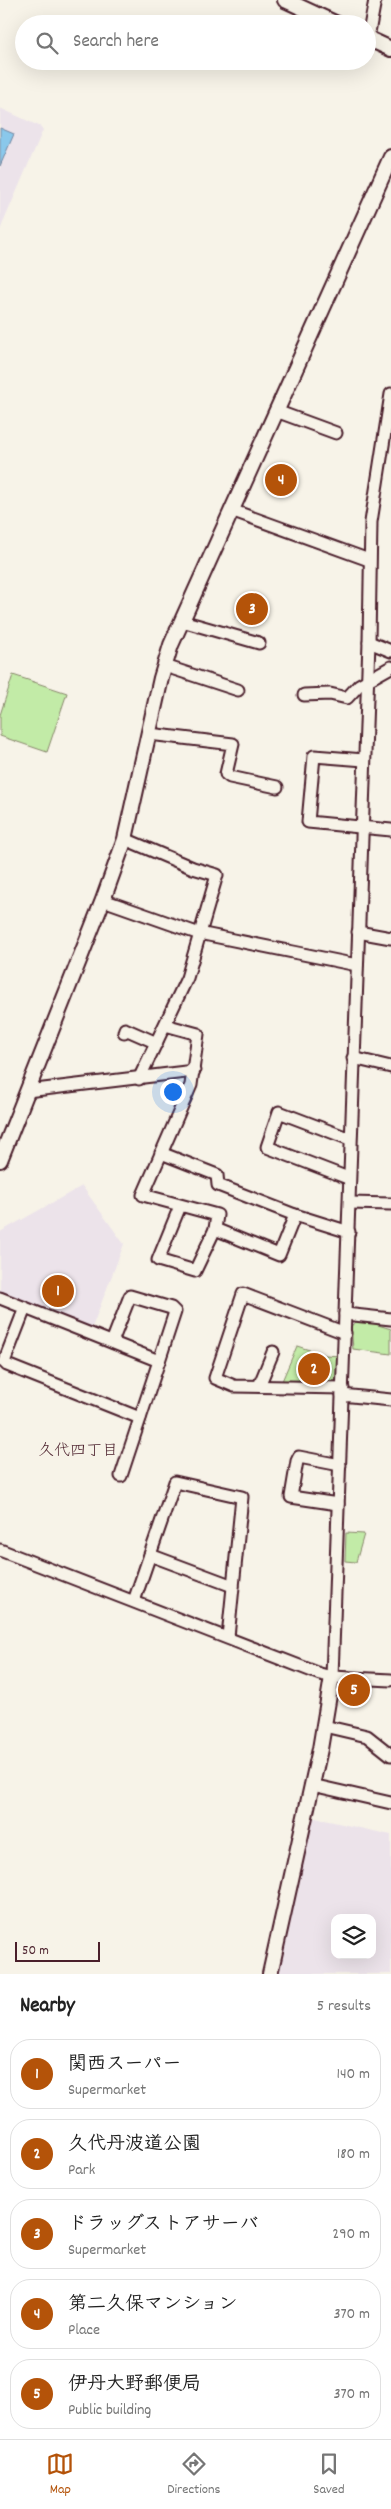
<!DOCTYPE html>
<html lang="en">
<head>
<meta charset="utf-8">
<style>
  body { margin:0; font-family:Dekko,"Klee One",sans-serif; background:#f2f2f2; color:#222 }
  .controls { position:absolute; right:15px; bottom:15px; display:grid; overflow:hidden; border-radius:10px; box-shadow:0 5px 20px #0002 }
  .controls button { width:45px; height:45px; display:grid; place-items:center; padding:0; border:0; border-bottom:1px solid #e0e0e0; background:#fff; color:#222; font:25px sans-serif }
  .scale { position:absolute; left:15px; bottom:12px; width:85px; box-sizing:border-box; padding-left:5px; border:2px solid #4a1f2b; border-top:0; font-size:14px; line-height:18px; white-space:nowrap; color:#4a1f2b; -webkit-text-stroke:4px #f7f3e8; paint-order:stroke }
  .you { position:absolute; left:172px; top:1091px; width:18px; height:18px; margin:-12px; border:4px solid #fff; border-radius:50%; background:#1a73e8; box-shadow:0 0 0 8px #1a73e833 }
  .badge { display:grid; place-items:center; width:32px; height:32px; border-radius:50%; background:#b45309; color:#fff; font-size:16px; font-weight:700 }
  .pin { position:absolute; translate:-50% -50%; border:2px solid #fff; box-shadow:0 1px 5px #0006 }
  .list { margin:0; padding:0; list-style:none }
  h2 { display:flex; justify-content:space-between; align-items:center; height:65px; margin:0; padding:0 20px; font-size:21px }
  h2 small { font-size:16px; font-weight:400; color:#767676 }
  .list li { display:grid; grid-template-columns:32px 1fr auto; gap:15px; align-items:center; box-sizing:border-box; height:70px; margin:0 10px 10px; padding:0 10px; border:1px solid #e0e0e0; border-radius:20px }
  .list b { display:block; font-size:19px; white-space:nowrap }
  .list p { margin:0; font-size:16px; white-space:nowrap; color:#767676 }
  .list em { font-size:16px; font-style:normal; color:#767676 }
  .icon { flex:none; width:28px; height:28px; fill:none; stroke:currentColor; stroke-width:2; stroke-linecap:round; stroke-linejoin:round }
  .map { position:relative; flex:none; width:391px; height:1974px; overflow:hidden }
  .search { position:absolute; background:#fff; box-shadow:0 5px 20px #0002; left:15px; right:15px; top:15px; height:55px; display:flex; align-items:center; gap:12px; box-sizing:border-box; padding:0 18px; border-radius:28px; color:#767676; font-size:19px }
  .sheet { height:465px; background:#fff }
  nav { display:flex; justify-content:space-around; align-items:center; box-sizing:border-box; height:70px; border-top:1px solid #e0e0e0; background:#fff; font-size:14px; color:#767676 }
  nav a { display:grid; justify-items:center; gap:2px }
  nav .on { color:#b45309 }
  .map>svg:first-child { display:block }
</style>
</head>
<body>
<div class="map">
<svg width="391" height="1974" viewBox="0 0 391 1974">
  <rect width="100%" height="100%" fill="#f7f3e8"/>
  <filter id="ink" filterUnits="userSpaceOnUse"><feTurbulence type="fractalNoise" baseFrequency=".02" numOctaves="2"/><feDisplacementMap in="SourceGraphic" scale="10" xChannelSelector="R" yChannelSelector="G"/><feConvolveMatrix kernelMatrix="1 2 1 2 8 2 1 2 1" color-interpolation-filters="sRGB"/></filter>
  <g filter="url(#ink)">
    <!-- built -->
    <g fill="#ece3ea" fill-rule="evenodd">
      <path d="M0 108 41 127 43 130 0 230Z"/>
      <path d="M82 1186 124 1244 91 1330 0 1294V1232Z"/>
      <path d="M311 1817 391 1835V1974H276ZM335 1918H372V1955H335Z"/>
    </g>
    <!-- green -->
    <g fill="#c2eba7" stroke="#868569">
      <path d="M13 675 67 693 47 752 0 736V715Z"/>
      <path d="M359 1319 391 1329V1354L353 1349 351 1326Z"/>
      <path d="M297 1346 325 1355 341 1356 340 1383 282 1381Z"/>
      <path d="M346 1533 364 1534 356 1562 345 1561Z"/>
    </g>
    <!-- water -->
    <path fill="#8ac8eb" stroke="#70849e" d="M0 128 14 134 0 166Z"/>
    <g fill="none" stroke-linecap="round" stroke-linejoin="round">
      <!-- minor casing -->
      <g stroke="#4a1f2b" stroke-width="15">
        <g id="minor">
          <path d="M368 38 375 0"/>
          <path d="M276 411 336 433"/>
          <path d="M231 510 369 560"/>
          <path d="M182 621 259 643"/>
          <path d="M369 642 391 651"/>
          <path d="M165 666 238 690"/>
          <path d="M304 695 330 694 347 698 359 685 391 667"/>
          <path d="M149 734 233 744 226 774 230 777 277 787"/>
          <path d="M364 760 314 756 308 822 391 830"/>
          <path d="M125 839 193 868 217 875 187 978 139 1079"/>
          <path d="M103 900 194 932 357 965"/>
          <path d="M358 932 391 938"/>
          <path d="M165 1025 198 1034 191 1085 143 1195 217 1215 215 1229 279 1255 295 1215 349 1232"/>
          <path d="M124 1032 125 1029 157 1043"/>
          <path d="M353 1058 391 1067"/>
          <path d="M27 1091 194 1071"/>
          <path d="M161 1153 217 1175 218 1185 295 1215"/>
          <path d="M348 1178 267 1147 279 1112 350 1139"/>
          <path d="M350 1203 391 1204"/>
          <path d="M180 1206 158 1260 195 1271 215 1229"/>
          <path d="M0 1298 159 1361 121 1476"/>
          <path d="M25 1308 4 1362 7 1365 140 1418"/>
          <path d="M345 1314 391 1319"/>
          <path d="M112 1342 130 1296 171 1308 175 1312 159 1361"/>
          <path d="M259 1386 273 1352"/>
          <path d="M343 1388 234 1386 215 1378 243 1294 345 1333"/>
          <path d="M342 1395 391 1400"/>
          <path d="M338 1504 291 1497 297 1461 299 1457 340 1465"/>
          <path d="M0 1550 320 1674 332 1677 391 1680"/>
          <path d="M150 1555 233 1586"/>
          <path d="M134 1601 175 1482 242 1497 228 1637"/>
          <path d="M332 1677 369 642 371 522 391 394"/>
          <path d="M324 1726 367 1736 391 1755"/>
          <path d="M312 1785 391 1803"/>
        </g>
      </g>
      <!-- tertiary casing -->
      <g stroke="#4a1f2b" stroke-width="18">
        <g id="tertiary">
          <path d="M285 0 337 24"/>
          <path d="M367 38 391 49"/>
          <path d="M0 1160 103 900 125 839 161 678 171 645 391 157"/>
          <path d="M270 1974 320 1749 332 1677"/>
        </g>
      </g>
      <!-- minor -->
      <use href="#minor" stroke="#f7f3e8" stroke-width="11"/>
      <!-- tertiary -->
      <use href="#tertiary" stroke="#f7f3e8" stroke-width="14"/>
    </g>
  </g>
  <g text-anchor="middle" stroke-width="4" stroke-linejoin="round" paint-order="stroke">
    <!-- neighbourhood labels -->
    <g font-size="16" fill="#4a1f2b" stroke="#f7f3e8">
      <text x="78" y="1455">久代四丁目</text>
    </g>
  </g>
</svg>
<div class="controls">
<button><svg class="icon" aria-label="layers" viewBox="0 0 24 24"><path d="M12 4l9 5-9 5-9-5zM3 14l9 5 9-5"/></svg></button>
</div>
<div class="scale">50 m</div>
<div class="you"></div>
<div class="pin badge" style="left:58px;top:1291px">1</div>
<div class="pin badge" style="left:314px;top:1369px">2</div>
<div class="pin badge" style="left:252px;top:609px">3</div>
<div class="pin badge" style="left:281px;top:480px">4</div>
<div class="pin badge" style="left:354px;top:1690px">5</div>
<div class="search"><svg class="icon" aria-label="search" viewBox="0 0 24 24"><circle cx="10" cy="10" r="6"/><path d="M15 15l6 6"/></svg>Search here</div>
</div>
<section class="sheet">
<h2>Nearby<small>5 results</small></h2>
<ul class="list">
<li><span class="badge">1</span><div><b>関西スーパー</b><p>Supermarket</p></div><em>140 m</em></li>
<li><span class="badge">2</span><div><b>久代丹波道公園</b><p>Park</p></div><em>180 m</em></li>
<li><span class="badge">3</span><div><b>ドラッグストアサーバ</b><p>Supermarket</p></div><em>290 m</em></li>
<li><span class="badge">4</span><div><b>第二久保マンション</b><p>Place</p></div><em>370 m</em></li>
<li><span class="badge">5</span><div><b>伊丹大野郵便局</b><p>Public building</p></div><em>370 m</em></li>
</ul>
</section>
<nav>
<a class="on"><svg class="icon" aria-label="map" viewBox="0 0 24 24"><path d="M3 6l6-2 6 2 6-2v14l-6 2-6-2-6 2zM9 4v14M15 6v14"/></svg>Map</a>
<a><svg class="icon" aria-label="directions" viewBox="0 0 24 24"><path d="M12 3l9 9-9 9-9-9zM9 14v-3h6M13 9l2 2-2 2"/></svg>Directions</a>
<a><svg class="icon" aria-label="saved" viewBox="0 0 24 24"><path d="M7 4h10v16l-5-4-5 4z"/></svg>Saved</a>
</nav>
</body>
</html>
